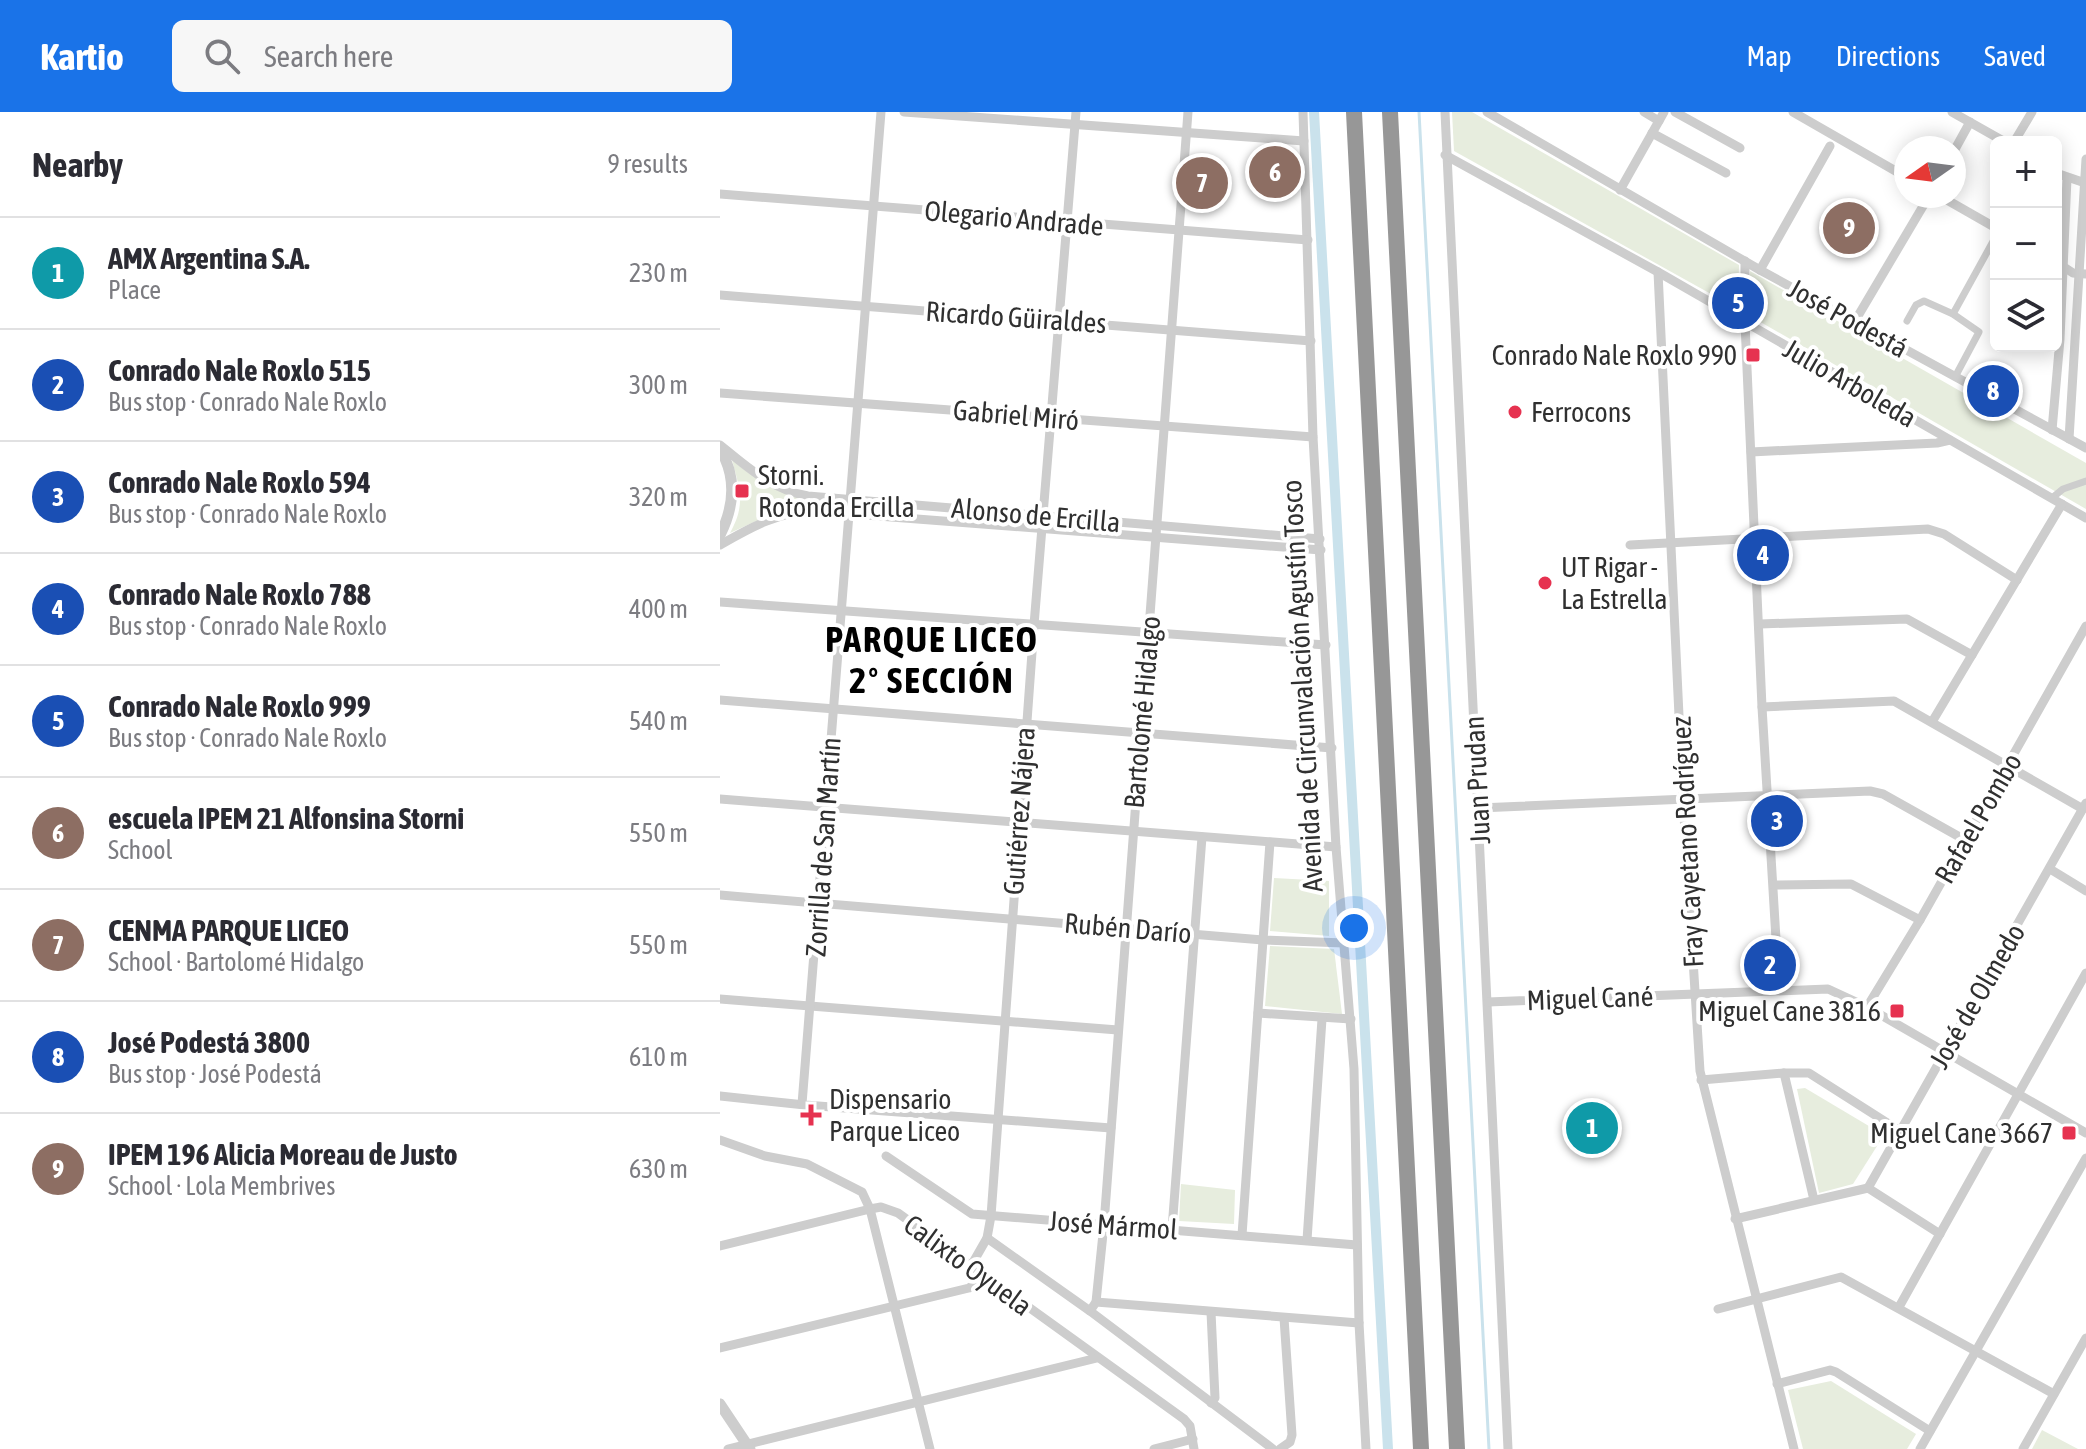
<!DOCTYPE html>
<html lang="en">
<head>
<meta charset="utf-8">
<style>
  body { margin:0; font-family:"Asap Condensed",sans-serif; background:#f7f7f7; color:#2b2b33 }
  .controls { position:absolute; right:24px; top:24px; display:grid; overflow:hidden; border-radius:12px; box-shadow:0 4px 20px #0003 }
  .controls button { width:72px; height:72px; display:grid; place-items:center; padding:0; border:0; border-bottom:2px solid #e1e1e2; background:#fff; color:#2b2b33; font:40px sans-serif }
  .compass { position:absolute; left:1174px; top:24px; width:72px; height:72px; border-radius:50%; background:#fff; box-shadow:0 4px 20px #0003; rotate:256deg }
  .you { position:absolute; left:634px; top:816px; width:28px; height:28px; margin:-20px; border:6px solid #fff; border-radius:50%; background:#1a73e8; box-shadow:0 0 0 12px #1a73e833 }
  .badge { display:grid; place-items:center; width:52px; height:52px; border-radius:50%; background:#1a73e8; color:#fff; font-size:26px; font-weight:700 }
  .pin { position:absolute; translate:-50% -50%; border:4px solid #fff; box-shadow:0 2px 8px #0006 }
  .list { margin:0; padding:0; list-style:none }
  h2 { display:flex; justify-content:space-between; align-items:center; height:104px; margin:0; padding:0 32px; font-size:34px }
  h2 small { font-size:26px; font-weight:400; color:#7c7c81 }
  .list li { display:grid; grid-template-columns:52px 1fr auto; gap:24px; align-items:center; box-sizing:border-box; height:112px; padding:0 32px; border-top:2px solid #e1e1e2 }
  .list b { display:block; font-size:30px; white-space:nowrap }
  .list p { margin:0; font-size:26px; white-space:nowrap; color:#7c7c81 }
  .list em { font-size:26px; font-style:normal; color:#7c7c81 }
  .icon { flex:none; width:44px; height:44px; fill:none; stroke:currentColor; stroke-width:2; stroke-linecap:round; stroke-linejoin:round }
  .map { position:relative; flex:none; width:1366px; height:1337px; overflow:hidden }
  header { display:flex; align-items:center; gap:48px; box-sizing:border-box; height:112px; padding:0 40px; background:#1a73e8; color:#fff }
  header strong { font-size:38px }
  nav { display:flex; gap:44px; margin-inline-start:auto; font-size:28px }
  .search { width:560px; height:72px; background:#f7f7f7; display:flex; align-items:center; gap:20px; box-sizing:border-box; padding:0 28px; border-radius:12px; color:#7c7c81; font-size:30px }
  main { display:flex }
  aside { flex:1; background:#fff }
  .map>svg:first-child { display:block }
</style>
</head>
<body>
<header>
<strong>Kartio</strong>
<div class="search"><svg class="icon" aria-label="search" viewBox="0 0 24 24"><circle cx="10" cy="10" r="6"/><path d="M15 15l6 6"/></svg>Search here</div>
<nav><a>Map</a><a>Directions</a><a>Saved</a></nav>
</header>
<main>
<aside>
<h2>Nearby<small>9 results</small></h2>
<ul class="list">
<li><span class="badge" style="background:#0f9aa8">1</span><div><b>AMX Argentina S.A.</b><p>Place</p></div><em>230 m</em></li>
<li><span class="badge" style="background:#1a4fb4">2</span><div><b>Conrado Nale Roxlo 515</b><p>Bus stop · Conrado Nale Roxlo</p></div><em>300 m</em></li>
<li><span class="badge" style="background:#1a4fb4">3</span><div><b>Conrado Nale Roxlo 594</b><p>Bus stop · Conrado Nale Roxlo</p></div><em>320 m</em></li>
<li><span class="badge" style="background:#1a4fb4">4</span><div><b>Conrado Nale Roxlo 788</b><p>Bus stop · Conrado Nale Roxlo</p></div><em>400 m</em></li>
<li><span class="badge" style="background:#1a4fb4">5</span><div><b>Conrado Nale Roxlo 999</b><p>Bus stop · Conrado Nale Roxlo</p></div><em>540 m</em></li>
<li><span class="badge" style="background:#8d6e63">6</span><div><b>escuela IPEM 21 Alfonsina Storni</b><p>School</p></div><em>550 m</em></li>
<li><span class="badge" style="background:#8d6e63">7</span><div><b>CENMA PARQUE LICEO</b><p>School · Bartolomé Hidalgo</p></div><em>550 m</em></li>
<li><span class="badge" style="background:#1a4fb4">8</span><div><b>José Podestá 3800</b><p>Bus stop · José Podestá</p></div><em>610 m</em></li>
<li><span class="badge" style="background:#8d6e63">9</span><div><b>IPEM 196 Alicia Moreau de Justo</b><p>School · Lola Membrives</p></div><em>630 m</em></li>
</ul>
</aside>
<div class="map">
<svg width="1366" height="1337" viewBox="0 0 1366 1337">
  <rect width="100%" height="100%" fill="#fff"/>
  <!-- green -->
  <g fill="#e7edde">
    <path d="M732 0H752L1019 153 1018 197 734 39Z"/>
    <path d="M1030 159 1366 351V397L1030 204Z"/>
    <path d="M12 348C35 367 54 378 83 387L82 393 54 401 10 421C26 392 20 378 12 348Z"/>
    <path d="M554 766 609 769V824L550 819Z"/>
    <path d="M550 834 614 837 622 902 545 894Z"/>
    <path d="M1085 976 1164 1023 1133 1072 1099 1081 1077 977Z"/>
    <path d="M461 1072 515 1078 514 1112 459 1109Z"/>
    <path d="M1111 1269 1196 1322 1187 1337H1083L1068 1278Z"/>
    <path d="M1322 1318 1358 1337H1312Z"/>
  </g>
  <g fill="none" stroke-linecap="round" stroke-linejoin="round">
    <!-- stream -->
    <path stroke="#cae2ec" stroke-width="3" d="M699 0 769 1337"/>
    <!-- canal -->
    <path stroke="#cae2ec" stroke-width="10" d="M594 0 668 1337"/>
    <!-- pedestrian -->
    <g stroke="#cdcdcd" stroke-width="7">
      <path d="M1233 202 1276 124"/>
      <path d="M1187 209 1196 193 1204 189 1233 202 1259 220 1235 265"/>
      <path d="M1332 386 1343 377 1366 369"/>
    </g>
    <!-- minor -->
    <g stroke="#cdcdcd" stroke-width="9">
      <path d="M184 0 584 29"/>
      <path d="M583 0 593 325 616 735 634 957 639 1211 646 1337"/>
      <path d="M725 0 788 1337"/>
      <path d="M767 0 1040 158 1366 336"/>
      <path d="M924 0 939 9"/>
      <path d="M955 0 1020 36"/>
      <path d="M1073 0 1186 65"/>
      <path d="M1232 0 1285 30"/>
      <path d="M932 21 1006 61"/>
      <path d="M1294 30 1312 0"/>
      <path d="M1234 39 1250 10"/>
      <path d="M725 43 938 160 1366 406"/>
      <path d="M1336 61 1365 71"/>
      <path d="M900 78 944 0"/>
      <path d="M0 82 588 128"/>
      <path d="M1220 84 1276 116"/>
      <path d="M1025 149V211L1042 595 1059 877"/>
      <path d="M1336 150 1353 161 1366 162"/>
      <path d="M1040 158 1110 34"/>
      <path d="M938 160 963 688 980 959 1074 1337"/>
      <path d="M0 183 591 229"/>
      <path d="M1135 209 1209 84"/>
      <path d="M0 281 593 325"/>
      <path d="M1332 318 1340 227 1347 66"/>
      <path d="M1349 327 1366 47"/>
      <path d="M0 333C27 355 52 378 88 384L600 427"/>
      <path d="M1031 340 1217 331 1230 328"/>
      <path d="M0 433C30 416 57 400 93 399L601 438"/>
      <path d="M910 433 1208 417 1224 422 1297 468"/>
      <path d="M0 490 606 533"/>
      <path d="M1040 512 1187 507 1252 543"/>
      <path d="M0 588 612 636"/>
      <path d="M1042 595 1174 589 1363 697"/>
      <path d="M1212 610 1342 392"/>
      <path d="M0 687 616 735"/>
      <path d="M759 696 1150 679 1163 682 1245 728"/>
      <path d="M1330 757 1366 779"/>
      <path d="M1054 773 1131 772 1200 808"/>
      <path d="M0 783 543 828 624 831"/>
      <path d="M0 887 398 918"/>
      <path d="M768 890 1108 877 1147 895 1366 1021"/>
      <path d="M1147 895 1200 808 1366 514"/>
      <path d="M538 901 631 907"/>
      <path d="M1064 961 1094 1088"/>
      <path d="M981 968 1064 961H1089L1180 1019"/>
      <path d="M0 984 85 993 391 1016"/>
      <path d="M82 992 161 0"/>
      <path d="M0 1028 45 1044 87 1052 142 1080 150 1097 161 1095 178 1101 464 1307 470 1314 474 1337"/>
      <path d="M166 1044 252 1102 637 1133"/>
      <path d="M1148 1076 1366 691"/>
      <path d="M1015 1107 1148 1076 1220 1122"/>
      <path d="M452 1117 482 725"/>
      <path d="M522 1123 550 730"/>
      <path d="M267 1126 370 1199 553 1337"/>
      <path d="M587 1128 602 907"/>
      <path d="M0 1134 150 1097 210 1337"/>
      <path d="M251 1154 267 1126 271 1104 314 513 356 0"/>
      <path d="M376 1190 639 1211"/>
      <path d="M1179 1195 1366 861"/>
      <path d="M998 1197 1121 1165 1334 1282"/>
      <path d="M370 1199 376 1190 384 1112 468 0"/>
      <path d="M491 1200 495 1286 491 1291"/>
      <path d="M0 1236 249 1176 265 1165"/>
      <path d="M1057 1272 1110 1258 1116 1260 1210 1319"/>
      <path d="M8 1337 377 1246"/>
      <path d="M434 1337 473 1327"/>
      <path d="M560 1337 570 1330 572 1323 564 1206"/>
      <path d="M1200 1337 1366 1046"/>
      <path d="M1303 1337 1366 1226"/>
    </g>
    <!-- tertiary -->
    <g stroke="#cdcdcd" stroke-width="11">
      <path d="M0 337C17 365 14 395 0 423"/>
      <path d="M0 1292 30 1337"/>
    </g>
    <!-- motorway -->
    <g stroke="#979797" stroke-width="16">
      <path d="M634 0 701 1337"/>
      <path d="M670 0 737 1337"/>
    </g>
  </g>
  <!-- markers -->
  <g fill="#e63250" stroke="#fff" stroke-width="3">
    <rect x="1025" y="235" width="16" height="16" rx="4"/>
    <circle cx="795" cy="300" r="8"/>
    <rect x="14" y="371" width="16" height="16" rx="4"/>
    <circle cx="825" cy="471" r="8"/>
    <rect x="1169" y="891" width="16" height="16" rx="4"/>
    <path d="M87 991h8v8h8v8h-8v8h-8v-8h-8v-8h8z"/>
    <rect x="1341" y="1013" width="16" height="16" rx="4"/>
  </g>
  <g text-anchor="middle" stroke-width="8" stroke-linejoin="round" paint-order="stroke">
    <!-- street labels -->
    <g font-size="28" fill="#303030" stroke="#fff">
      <text transform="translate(294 106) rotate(5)" y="10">Olegario Andrade</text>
      <text transform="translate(296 205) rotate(4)" y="10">Ricardo Güiraldes</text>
      <text transform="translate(1128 206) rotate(29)" y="10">José Podestá</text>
      <text transform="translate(1130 271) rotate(30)" y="10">Julio Arboleda</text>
      <text transform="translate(296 303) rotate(5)" y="10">Gabriel Miró</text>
      <text transform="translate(316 403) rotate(5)" y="10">Alonso de Ercilla</text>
      <text transform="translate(582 574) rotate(-93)" y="10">Avenida de Circunvalación Agustín Tosco</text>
      <text transform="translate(422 600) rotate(-85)" y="10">Bartolomé Hidalgo</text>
      <text transform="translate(757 668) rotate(-93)" y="10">Juan Prudan</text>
      <text transform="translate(299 699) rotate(-86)" y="10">Gutiérrez Nájera</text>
      <text transform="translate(1258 706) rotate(-60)" y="10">Rafael Pombo</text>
      <text transform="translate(967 730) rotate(-93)" y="10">Fray Cayetano Rodríguez</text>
      <text transform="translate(103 735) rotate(-86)" y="10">Zorrilla de San Martín</text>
      <text transform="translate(408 816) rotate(5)" y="10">Rubén Darío</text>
      <text transform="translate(1257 884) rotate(-60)" y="10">José de Olmedo</text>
      <text transform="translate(870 886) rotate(-2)" y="10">Miguel Cané</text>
      <text transform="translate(393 1113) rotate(4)" y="10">José Mármol</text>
      <text transform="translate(248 1153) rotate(36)" y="10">Calixto Oyuela</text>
    </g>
    <!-- poi labels -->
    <g font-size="28" fill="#303030" stroke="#fff" text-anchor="start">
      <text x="1017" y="253" text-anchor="end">Conrado Nale Roxlo 990</text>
      <text x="811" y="310">Ferrocons</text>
      <text x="38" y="373">Storni.<tspan x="38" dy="32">Rotonda Ercilla</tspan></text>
      <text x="841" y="465">UT Rigar -<tspan x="841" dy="32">La Estrella</tspan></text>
      <text x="1161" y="909" text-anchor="end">Miguel Cane 3816</text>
      <text x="109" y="997">Dispensario<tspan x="109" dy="32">Parque Liceo</tspan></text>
      <text x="1333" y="1031" text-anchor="end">Miguel Cane 3667</text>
    </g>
    <!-- district labels -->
    <g font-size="36" font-weight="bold" letter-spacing="2" fill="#000" stroke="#fff">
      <text x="212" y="540">PARQUE LICEO<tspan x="212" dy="41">2° SECCIÓN</tspan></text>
    </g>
  </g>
</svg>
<div class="controls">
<button>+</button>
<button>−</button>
<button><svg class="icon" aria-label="layers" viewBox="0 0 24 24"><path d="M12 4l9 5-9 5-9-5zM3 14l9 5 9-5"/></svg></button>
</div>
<svg class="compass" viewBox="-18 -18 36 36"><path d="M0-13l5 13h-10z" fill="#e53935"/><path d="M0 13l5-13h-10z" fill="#7c7c81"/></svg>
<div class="you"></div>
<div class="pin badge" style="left:872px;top:1016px;background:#0f9aa8">1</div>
<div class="pin badge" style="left:1050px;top:853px;background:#1a4fb4">2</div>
<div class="pin badge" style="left:1057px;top:709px;background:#1a4fb4">3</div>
<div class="pin badge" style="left:1043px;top:443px;background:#1a4fb4">4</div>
<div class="pin badge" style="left:1018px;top:191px;background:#1a4fb4">5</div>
<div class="pin badge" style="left:555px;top:60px;background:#8d6e63">6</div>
<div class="pin badge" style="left:482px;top:71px;background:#8d6e63">7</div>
<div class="pin badge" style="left:1273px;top:279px;background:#1a4fb4">8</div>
<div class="pin badge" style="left:1129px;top:116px;background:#8d6e63">9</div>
</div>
</main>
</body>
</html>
